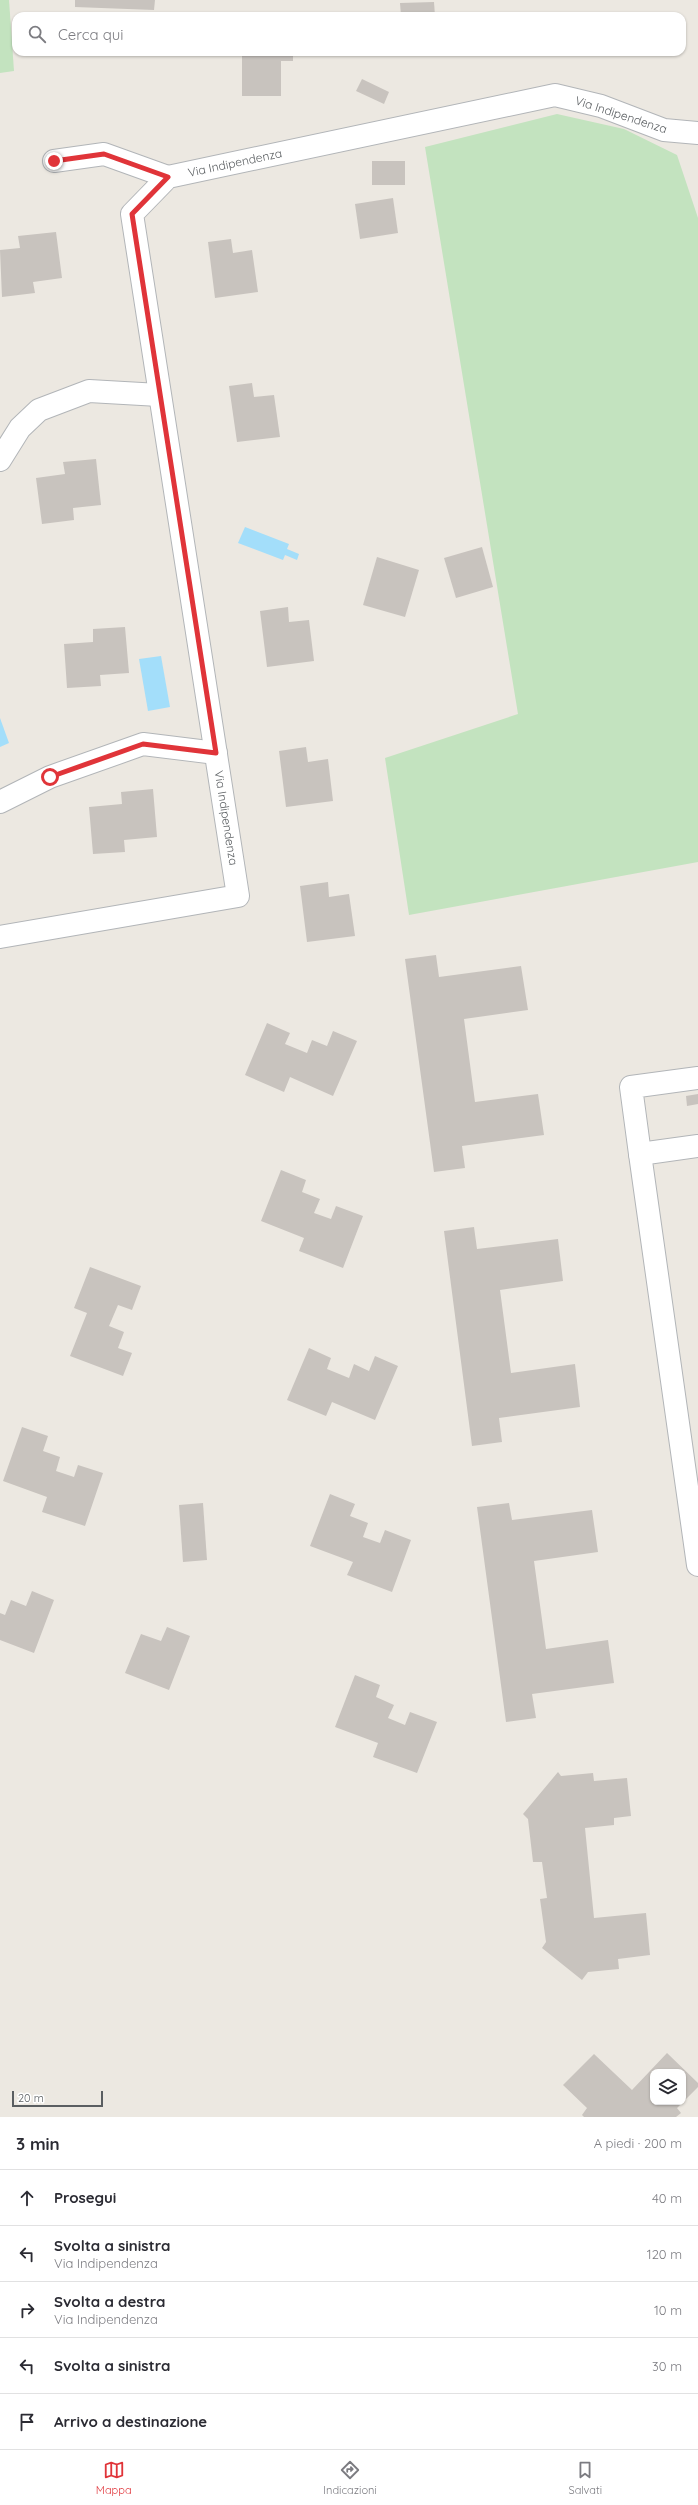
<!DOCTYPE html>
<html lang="it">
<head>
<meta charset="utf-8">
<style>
  body { margin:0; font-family:Quicksand,sans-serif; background:#f2f2f3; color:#2b2b33 }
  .controls { position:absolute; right:12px; bottom:12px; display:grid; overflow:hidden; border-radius:8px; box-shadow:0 1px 3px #0004 }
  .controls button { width:36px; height:36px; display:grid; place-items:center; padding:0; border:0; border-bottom:1px solid #e1e1e2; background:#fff; color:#2b2b33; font:20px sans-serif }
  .scale { position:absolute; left:12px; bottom:10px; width:91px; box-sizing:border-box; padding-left:4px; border:2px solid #5a5e61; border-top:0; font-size:11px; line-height:14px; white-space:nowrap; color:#5a5e61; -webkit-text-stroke:3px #fff; paint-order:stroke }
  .stop { position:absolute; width:12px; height:12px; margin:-9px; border:3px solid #e03439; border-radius:50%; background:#fff }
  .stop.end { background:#e03439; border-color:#fff; box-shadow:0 1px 4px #0008 }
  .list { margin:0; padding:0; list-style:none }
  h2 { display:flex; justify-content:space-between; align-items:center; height:52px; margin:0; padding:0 16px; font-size:17px }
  h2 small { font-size:13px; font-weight:400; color:#7c7c81 }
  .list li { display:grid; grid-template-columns:26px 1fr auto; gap:12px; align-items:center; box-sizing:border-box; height:56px; padding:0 16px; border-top:1px solid #e1e1e2 }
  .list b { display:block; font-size:15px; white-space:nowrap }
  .list p { margin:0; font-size:13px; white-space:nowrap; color:#7c7c81 }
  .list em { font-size:13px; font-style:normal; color:#7c7c81 }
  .icon { flex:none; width:22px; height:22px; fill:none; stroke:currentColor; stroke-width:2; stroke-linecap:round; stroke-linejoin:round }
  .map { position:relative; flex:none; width:698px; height:2117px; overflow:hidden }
  .search { position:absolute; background:#fff; box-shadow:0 1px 3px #0004; left:12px; right:12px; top:12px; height:44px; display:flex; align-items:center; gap:10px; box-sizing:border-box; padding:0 14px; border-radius:12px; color:#7c7c81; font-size:15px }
  .sheet { height:332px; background:#fff }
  nav { display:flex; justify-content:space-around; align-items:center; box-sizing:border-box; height:56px; border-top:1px solid #e1e1e2; background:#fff; font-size:11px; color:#7c7c81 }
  nav a { display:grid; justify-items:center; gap:2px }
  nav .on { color:#e03439 }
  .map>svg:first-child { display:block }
</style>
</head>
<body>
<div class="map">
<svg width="698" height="2117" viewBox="0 0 698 2117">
  <rect width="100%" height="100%" fill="#ece8e1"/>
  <!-- green -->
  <g fill="#c3e3bf">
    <path d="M0 0H9L14 71 0 73Z"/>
    <path d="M557 114 624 129 677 155 698 218V862L409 915 385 758 518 714 425 147Z"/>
  </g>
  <!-- water -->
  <g fill="#a3defa">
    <path d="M245 527 289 544 287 549 299 554 297 560 285 555 283 560 238 543Z"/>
    <path d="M161 656 170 707 148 711 139 659Z"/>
    <path d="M0 718 9 743 0 747Z"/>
  </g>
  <!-- building -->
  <g fill="#c8c3be">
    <path d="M75 0H155L154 10 75 7Z"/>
    <path d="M434 2 435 16H401L400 3Z"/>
    <path d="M242 52H293V61H281V96H242Z"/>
    <path d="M362 79 389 92 384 104 356 91Z"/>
    <rect x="372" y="161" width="33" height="24"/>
    <path d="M393 198 398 233 360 239 355 204Z"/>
    <path d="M56 232 62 278 33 282 35 293 2 297 0 250 20 248 18 236Z"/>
    <path d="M231 239 233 253 252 250 258 292 215 298 208 242Z"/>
    <path d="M252 383 254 397 274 395 280 437 237 442 229 386Z"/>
    <path d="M96 459 101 505 73 508 74 520 42 524 36 478 65 474 63 462Z"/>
    <path d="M482 547 493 587 456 598 444 558Z"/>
    <path d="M377 557 419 570 405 617 363 605Z"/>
    <path d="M288 607 289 622 309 620 314 661 267 667 260 611Z"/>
    <path d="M125 627 129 673 100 675 101 686 67 688 64 644 93 642V629Z"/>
    <path d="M306 747 308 762 328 759 333 801 286 807 279 751Z"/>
    <path d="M153 789 157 837 124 840 125 852 93 854 89 807 122 804 121 792Z"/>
    <path d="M328 882 329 897 349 894 355 936 307 942 300 886Z"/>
    <path d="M436 955 439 977 521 966 528 1010 464 1019 475 1102 538 1094 544 1135 462 1146 465 1168 434 1172 405 959Z"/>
    <path d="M267 1023 290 1033 285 1044 307 1053 312 1040 327 1046 333 1031 357 1041 333 1096 290 1077 284 1092 245 1075Z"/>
    <path d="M698 1094V1104L687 1106 686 1096Z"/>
    <path d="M281 1170 306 1180 302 1192 320 1199 314 1213 331 1219 336 1206 363 1216 343 1268 299 1251 304 1238 261 1221Z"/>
    <path d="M474 1227 477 1249 558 1239 563 1281 500 1290 511 1373 575 1364 580 1407 499 1418 502 1442 472 1446 444 1231Z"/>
    <path d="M90 1267 141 1286 132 1310 118 1305 109 1326 124 1332 118 1348 132 1353 123 1376 70 1356 87 1313 74 1308Z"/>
    <path d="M309 1348 331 1358 327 1369 349 1378 354 1364 369 1371 375 1356 398 1366 375 1420 332 1402 326 1416 287 1400Z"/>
    <path d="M22 1427 48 1436 43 1451 60 1457 56 1471 74 1477 78 1465 103 1473 85 1526 42 1512 47 1497 3 1481Z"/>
    <path d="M330 1494 355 1504 350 1516 368 1523 363 1537 380 1543 385 1530 411 1540 392 1592 347 1575 353 1562 310 1546Z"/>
    <path d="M203 1503 207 1560 183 1562 179 1505Z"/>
    <path d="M509 1503 512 1520 592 1510 598 1552 534 1561 546 1649 608 1640 614 1683 532 1694 536 1718 506 1722 477 1507Z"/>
    <path d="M32 1591 54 1600 34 1653 0 1640V1613L5 1615 11 1600 26 1606Z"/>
    <path d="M167 1627 190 1636 169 1690 125 1673 141 1634 161 1641Z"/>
    <path d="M355 1675 380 1685 376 1697 394 1705 388 1718 405 1725 410 1712 437 1722 417 1773 373 1757 378 1743 335 1727Z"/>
    <path d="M558 1772 561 1776 593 1773 594 1781 627 1778 631 1816 614 1818V1825L585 1828 594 1918 646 1913 650 1955 618 1959 619 1969 588 1972 582 1980 542 1948 546 1942 540 1899 547 1898 542 1862H533L528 1819 523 1814Z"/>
    <path d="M667 2053 698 2083V2087L683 2102V2072H653V2102H683L677 2108 681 2113 676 2117H584L582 2115 587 2108 563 2085 594 2054 632 2090Z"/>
  </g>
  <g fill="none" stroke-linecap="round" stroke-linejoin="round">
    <!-- minor casing -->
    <g stroke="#b2b5b8" stroke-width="24">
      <g id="minor">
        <path d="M54 161 104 154 168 177"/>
        <path d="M0 460 20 428 39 410 89 391 159 395"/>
        <path d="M0 802 50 777 143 744 216 753"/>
        <path d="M0 937 238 896 132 214 168 177 555 95 601 106 664 130 698 133"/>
        <path d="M698 1146 640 1154 698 1565"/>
        <path d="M640 1154 631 1087 698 1078"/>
      </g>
    </g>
    <!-- minor -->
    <use href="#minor" stroke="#fff" stroke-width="22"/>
  </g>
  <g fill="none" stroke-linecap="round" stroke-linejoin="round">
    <!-- route -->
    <path stroke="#e03439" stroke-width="5" d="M50 777 143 744 216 753 132 214 168 177 104 154 54 161"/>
  </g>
  <g text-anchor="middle" stroke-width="3" stroke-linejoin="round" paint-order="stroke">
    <!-- street labels -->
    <g font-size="12" fill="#5a5e61" stroke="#fff">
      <text transform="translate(621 115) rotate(18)" y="4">Via Indipendenza</text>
      <text transform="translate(235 163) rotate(-12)" y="4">Via Indipendenza</text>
      <text transform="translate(226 818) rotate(81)" y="4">Via Indipendenza</text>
    </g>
  </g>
</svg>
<div class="controls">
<button><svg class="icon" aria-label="layers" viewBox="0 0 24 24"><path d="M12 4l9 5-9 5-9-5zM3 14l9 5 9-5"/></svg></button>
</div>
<div class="scale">20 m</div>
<div class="stop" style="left:50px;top:777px"></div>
<div class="stop end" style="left:54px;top:161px"></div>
<div class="search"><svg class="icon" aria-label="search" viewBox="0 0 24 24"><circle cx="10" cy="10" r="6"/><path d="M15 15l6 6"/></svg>Cerca qui</div>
</div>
<section class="sheet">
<h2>3 min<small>A piedi · 200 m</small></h2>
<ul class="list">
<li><svg class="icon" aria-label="ahead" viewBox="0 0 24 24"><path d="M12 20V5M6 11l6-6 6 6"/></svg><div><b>Prosegui</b></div><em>40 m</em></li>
<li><svg class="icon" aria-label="left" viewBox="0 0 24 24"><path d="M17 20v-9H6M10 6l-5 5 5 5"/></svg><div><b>Svolta a sinistra</b><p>Via Indipendenza</p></div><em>120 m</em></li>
<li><svg class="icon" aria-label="right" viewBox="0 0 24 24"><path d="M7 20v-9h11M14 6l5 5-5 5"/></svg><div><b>Svolta a destra</b><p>Via Indipendenza</p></div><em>10 m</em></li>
<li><svg class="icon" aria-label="left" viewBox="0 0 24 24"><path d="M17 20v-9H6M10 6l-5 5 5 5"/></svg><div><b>Svolta a sinistra</b></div><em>30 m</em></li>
<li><svg class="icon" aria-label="arrive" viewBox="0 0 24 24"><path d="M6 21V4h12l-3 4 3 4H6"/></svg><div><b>Arrivo a destinazione</b></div></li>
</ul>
</section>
<nav>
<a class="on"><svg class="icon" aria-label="map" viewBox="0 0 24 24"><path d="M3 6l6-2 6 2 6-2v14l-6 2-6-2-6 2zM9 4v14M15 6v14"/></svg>Mappa</a>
<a><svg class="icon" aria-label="directions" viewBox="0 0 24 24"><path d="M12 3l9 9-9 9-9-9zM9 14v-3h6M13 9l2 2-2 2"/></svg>Indicazioni</a>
<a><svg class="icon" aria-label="saved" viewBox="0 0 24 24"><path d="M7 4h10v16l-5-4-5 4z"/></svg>Salvati</a>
</nav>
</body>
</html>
